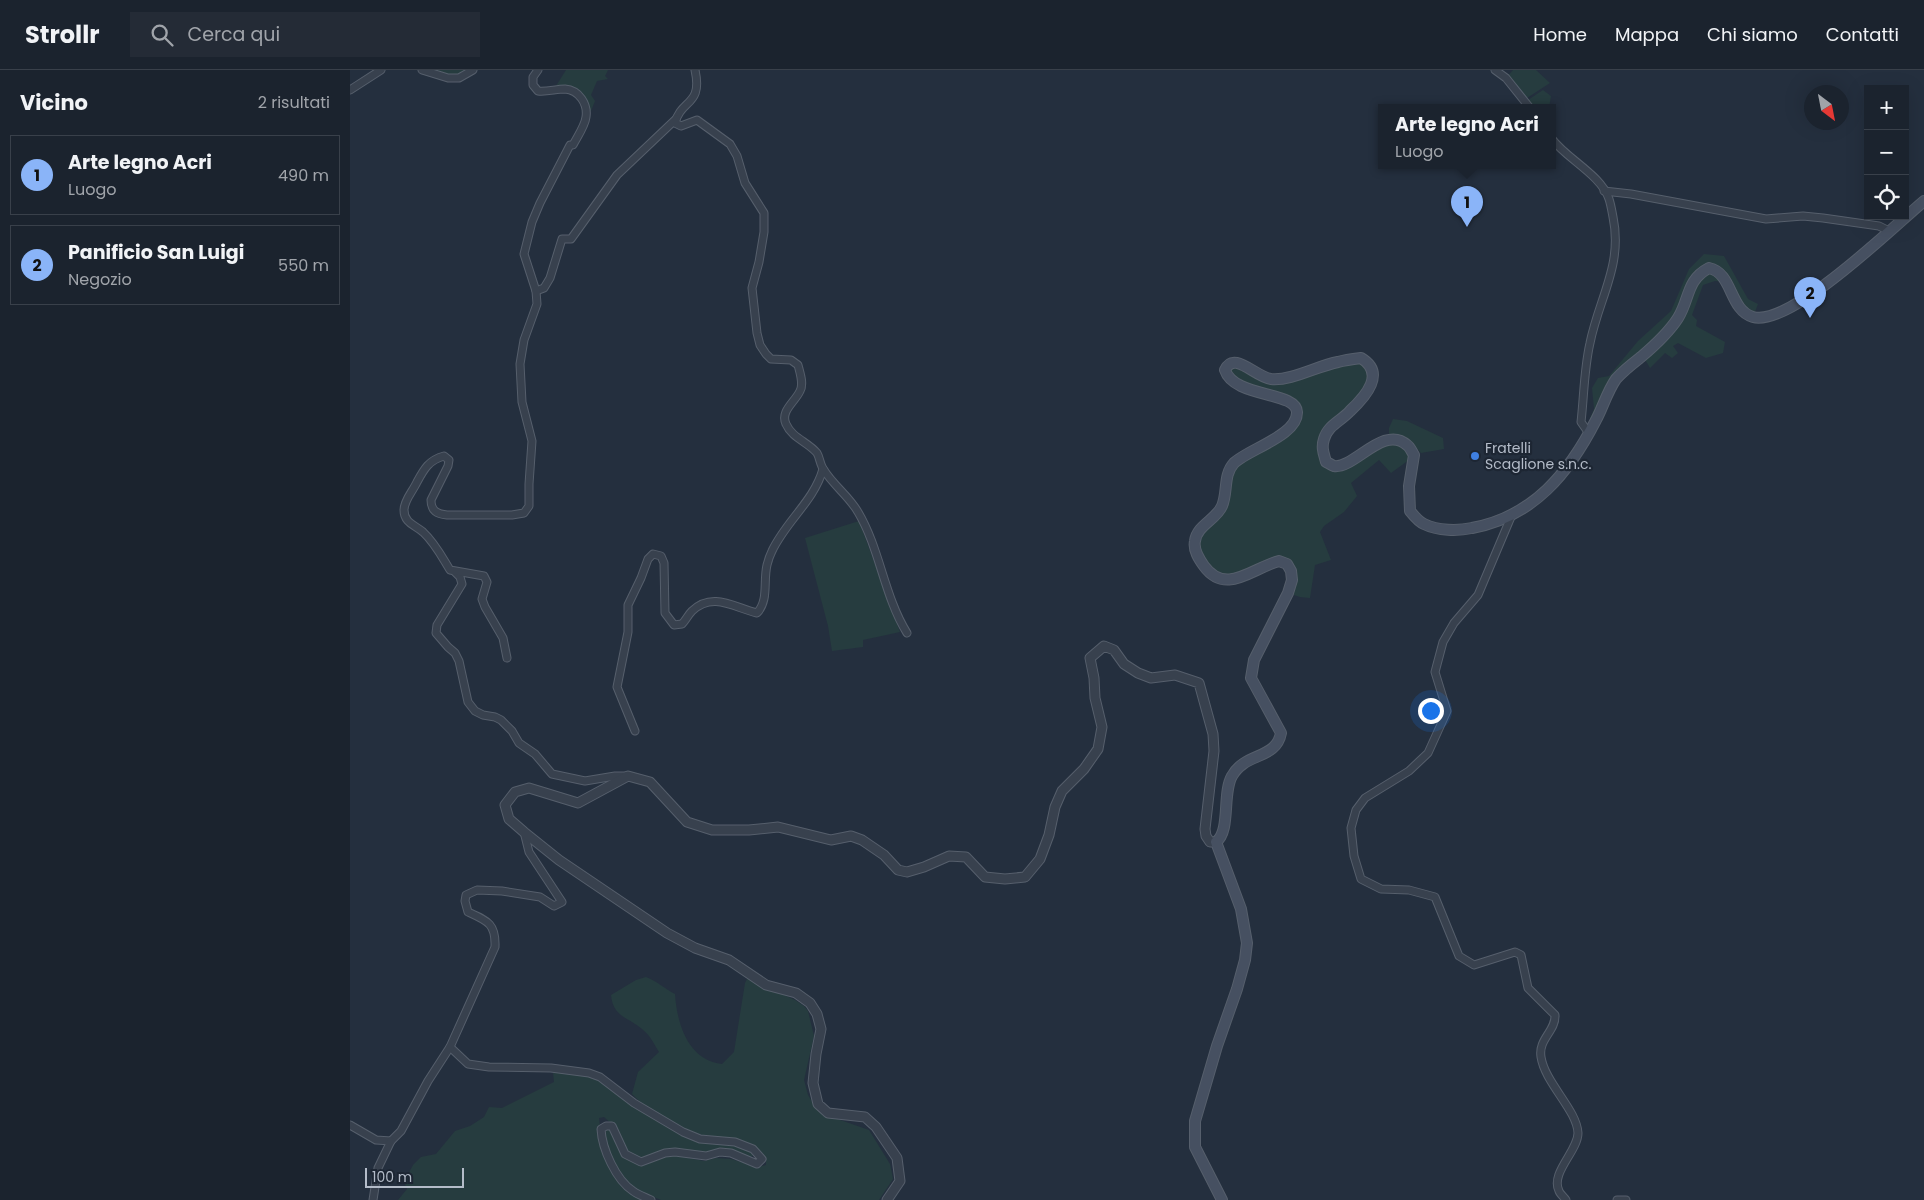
<!DOCTYPE html>
<html lang="it">
<head>
<meta charset="utf-8">
<style>
  body { margin:0; font-family:Poppins,sans-serif; background:#242b36; color:#f1f3f6 }
  .controls { position:absolute; right:15px; top:15px; display:grid; overflow:hidden; border-radius:0px; box-shadow:0 5px 20px #0002 }
  .controls button { width:45px; height:45px; display:grid; place-items:center; padding:0; border:0; border-bottom:1px solid #39404a; background:#1b232e; color:#f1f3f6; font:25px sans-serif }
  .compass { position:absolute; left:1454px; top:15px; width:45px; height:45px; border-radius:50%; background:#1b232e; box-shadow:0 5px 20px #0002; rotate:148deg }
  .scale { position:absolute; left:15px; bottom:12px; width:99px; box-sizing:border-box; padding-left:5px; border:2px solid #b4bcc9; border-top:0; font-size:14px; line-height:18px; white-space:nowrap; color:#b4bcc9; -webkit-text-stroke:4px #1d2633; paint-order:stroke }
  .you { position:absolute; left:1080px; top:640px; width:18px; height:18px; margin:-12px; border:4px solid #fff; border-radius:50%; background:#1a73e8; box-shadow:0 0 0 8px #1a73e833 }
  .badge { display:grid; place-items:center; width:32px; height:32px; border-radius:50%; background:#8ab4f8; color:#111; font-size:16px; font-weight:700 }
  .pin { position:absolute; translate:-50% -41px; filter:drop-shadow(0 1px 2px #0008) }
  .pin::after { content:''; position:absolute; top:26px; width:18px; height:15px; background:inherit; clip-path:polygon(0 0,100% 0,50% 100%) }
  .popup { position:absolute; left:1028px; top:34px; width:178px; height:65px; box-sizing:border-box; display:grid; place-content:center; border-radius:0px; background:#1b232e; filter:drop-shadow(0 1px 4px #0005); font-size:16px; white-space:nowrap; color:#a0a4aa }
  .popup b { font-size:19px; color:#f1f3f6 }
  .popup::after { content:''; position:absolute; left:50%; top:100%; margin-left:-10px; border:10px solid transparent; border-top-color:#1b232e }
  .list { margin:0; padding:0; list-style:none }
  h2 { display:flex; justify-content:space-between; align-items:center; height:65px; margin:0; padding:0 20px; font-size:21px }
  h2 small { font-size:16px; font-weight:400; color:#a0a4aa }
  .list li { display:grid; grid-template-columns:32px 1fr auto; gap:15px; align-items:center; box-sizing:border-box; height:80px; margin:0 10px 10px; padding:0 10px; border:1px solid #39404a; border-radius:0px }
  .list b { display:block; font-size:19px; white-space:nowrap }
  .list p { margin:0; font-size:16px; white-space:nowrap; color:#a0a4aa }
  .list em { font-size:16px; font-style:normal; color:#a0a4aa }
  .icon { flex:none; width:28px; height:28px; fill:none; stroke:currentColor; stroke-width:2; stroke-linecap:round; stroke-linejoin:round }
  .map { position:relative; flex:none; width:1574px; height:1130px; overflow:hidden }
  header { display:flex; align-items:center; gap:30px; box-sizing:border-box; height:70px; padding:0 25px; background:#1b232e; border-bottom:1px solid #39404a }
  header strong { font-size:24px }
  nav { display:flex; gap:28px; margin-inline-start:auto; font-size:18px }
  .search { width:350px; height:45px; background:#242b36; display:flex; align-items:center; gap:12px; box-sizing:border-box; padding:0 18px; border-radius:0px; color:#a0a4aa; font-size:19px }
  main { display:flex }
  aside { flex:1; background:#1b232e }
  .map>svg:first-child { display:block }
</style>
</head>
<body>
<header>
<strong>Strollr</strong>
<div class="search"><svg class="icon" aria-label="search" viewBox="0 0 24 24"><circle cx="10" cy="10" r="6"/><path d="M15 15l6 6"/></svg>Cerca qui</div>
<nav><a>Home</a><a>Mappa</a><a>Chi siamo</a><a>Contatti</a></nav>
</header>
<main>
<aside>
<h2>Vicino<small>2 risultati</small></h2>
<ul class="list">
<li><span class="badge">1</span><div><b>Arte legno Acri</b><p>Luogo</p></div><em>490 m</em></li>
<li><span class="badge">2</span><div><b>Panificio San Luigi</b><p>Negozio</p></div><em>550 m</em></li>
</ul>
</aside>
<div class="map">
<svg width="1574" height="1130" viewBox="0 0 1574 1130">
  <rect width="100%" height="100%" fill="#242f3e"/>
  <!-- green -->
  <g fill="#263c3f">
    <path d="M72 0H123L109 8Z"/>
    <path d="M216 0H258L255 6 258 9 247 11 241 25 245 31 241 41H235V33L220 21H206V16Z"/>
    <path d="M1163 0H1186L1200 13 1174 30 1156 8Z"/>
    <path d="M1193 20 1201 26 1199 38H1184L1178 30Z"/>
    <path d="M1354 184 1374 186 1398 229 1408 234 1403 247 1376 212 1365 211 1353 215 1342 245 1347 250 1346 256 1375 272 1373 283 1356 288 1328 273 1323 276 1328 283 1322 288 1315 283 1300 298 1293 286 1274 300 1245 352 1240 348 1244 339 1242 318 1248 308 1259 306 1288 271 1321 241 1339 199Z"/>
    <path d="M882 292 922 309 988 292 1019 293 1020 318 983 354 972 380 984 396 1021 378 1050 371 1063 387 1041 403 1029 390 1001 413 1007 426 994 442 974 456 970 462 981 490 965 495 960 528 950 527 938 523 937 494 873 510 850 491 848 462 866 446 878 403 938 359 947 338 877 305Z"/>
    <path d="M1043 349 1057 351 1093 368 1094 379 1071 383C1061 371 1055 366 1039 366V358Z"/>
    <path d="M509 451 550 562 513 570V577L482 581 478 556 455 468Z"/>
    <path d="M296 907C307 911 315 919 325 924 327 954 338 990 372 994L384 982 395 913 398 907 411 917 419 918 445 930 454 936 458 941 464 966 454 1010 458 1025 466 1038 473 1044 519 1060 540 1094 543 1109 529 1130H311L284 1119 269 1104 255 1071 256 1060 260 1059 281 1091 292 1096 315 1086H328L354 1091 366 1088 381 1089 408 1097 416 1095V1089C413 1085 409 1080 406 1077 394 1068 367 1068 352 1065 327 1059 299 1042 282 1024L288 1002 309 982C304 974 300 965 292 959 278 947 263 947 261 925L286 910Z"/>
    <path d="M203 1002 240 1007 251 1011 305 1050 341 1070 384 1074 400 1080 403 1085 400 1088 326 1079 293 1090 280 1084 263 1055 254 1047 249 1048 250 1056 266 1104 297 1130H48L57 1119 54 1112 63 1095 71 1087 86 1084 105 1061 120 1056 134 1047 139 1037 152 1038 204 1012Z"/>
  </g>
  <g fill="none" stroke-linecap="round" stroke-linejoin="round">
    <!-- minor casing -->
    <g stroke="#565f6c" stroke-width="9">
      <g id="minor">
        <path d="M72 0 98 8H109L123 0"/>
        <path d="M345 0C353 36 331 29 325 53L331 56 347 50 380 74 387 86 395 113 414 143V162L409 192 402 218 407 263 410 275 416 284 421 289 441 290 448 295C450 303 454 314 450 321 445 332 430 341 436 354 442 368 458 372 467 383 470 388 470 395 474 400 483 415 499 426 508 442 530 479 534 526 557 563"/>
        <path d="M1145 0 1156 8 1180 38"/>
        <path d="M0 20 31 0"/>
        <path d="M1202 69C1217 89 1251 105 1259 129 1261 135 1262 142 1263 147 1273 195 1249 228 1240 273 1234 299 1234 326 1231 352L1238 362"/>
        <path d="M1254 121 1281 124 1416 149 1453 146 1473 148 1529 156 1539 161"/>
        <path d="M186 221 194 218 200 208 212 169H221L267 105 326 49"/>
        <path d="M1161 447 1128 525 1104 553 1093 572 1085 602 1097 641 1078 683 1059 701 1015 728 1006 740 1001 758 1004 786 1011 809 1031 819 1059 820 1085 827 1109 886 1124 895 1165 882 1171 885 1178 918 1205 945C1206 961 1188 969 1191 987 1195 1013 1227 1040 1228 1063 1228 1081 1200 1103 1209 1121 1210 1124 1214 1127 1216 1130"/>
        <path d="M105 502 110 507 112 514 87 555 86 563 98 577 105 583 109 591 118 632 125 641 133 645 145 647 151 650 162 661 169 673 185 684 202 704 235 711 265 706H278"/>
        <path d="M157 588 153 568 135 537 132 529 137 512 134 506 100 500C92 487 85 473 73 462 65 455 54 453 54 440 54 430 63 421 67 412 74 399 79 390 94 386L99 390 98 396 81 430C81 441 87 444 97 445H162L174 443 179 436V414L182 371 172 332 170 294 174 270 187 234 186 221 174 184 182 152 190 133 220 75H223C227 67 235 56 236 47 238 34 229 20 215 19 206 19 197 22 188 21L183 15V7L188 0"/>
        <path d="M285 661 267 617 278 562V535L291 508 298 489 303 484 311 486 314 493 315 543 324 555 332 554C336 550 338 545 342 541 363 521 385 538 407 543 419 530 413 512 417 495 418 491 420 485 422 481 436 451 464 431 473 399"/>
        <path d="M100 977 118 994 139 997 201 998 239 1003 250 1007 284 1033 333 1062 350 1069 385 1072 403 1079 412 1089 407 1094 381 1083 370 1082 356 1086 325 1082 315 1083 291 1092 275 1084 262 1056H256L251 1059C252 1079 266 1110 283 1121 288 1125 295 1127 301 1130"/>
        <path d="M0 1055 26 1070 41 1071 51 1061 78 1011 100 977 145 877C146 854 138 851 118 842L115 831 116 825 127 820 152 821 190 827 204 836 212 832 179 782 174 762"/>
        <path d="M23 1130 28 1098 41 1071"/>
        <path d="M1267 1130H1276"/>
      </g>
    </g>
    <!-- tertiary casing -->
    <g stroke="#565f6c" stroke-width="11">
      <path id="tertiary" d="M537 1130 550 1111 547 1088 526 1057 515 1047 478 1043 468 1034 463 1013 466 984 471 959 467 944 460 933 446 923 416 915 379 890 345 878 317 863 209 790 174 762 159 749 155 735 165 722 179 718 228 733 278 706 300 712 337 752 362 760H399L428 757 481 770 501 766 512 770 534 785 548 800 557 802 574 797 599 786 616 787 635 807 655 809 675 807 690 789 699 765 705 737 712 721 734 699 748 679 752 657 745 628 744 608 740 588 754 576 764 580 774 594 788 603 801 608 825 605 849 613 863 664 864 681 855 759 856 766 860 772H866"/>
    </g>
    <!-- secondary casing -->
    <g stroke="#565f6c" stroke-width="12">
      <path id="secondary" d="M872 1130 845 1077V1051L867 976 887 919 895 890 897 873 891 839 866 772C881 761 872 723 882 706 895 682 926 690 931 663L901 608 904 590 938 523 942 510 941 501 937 494 929 491C902 498 876 526 854 496 849 489 843 480 845 471 847 455 866 450 872 436 878 422 873 405 884 393 899 379 948 365 947 342 946 321 884 328 875 300 884 280 905 307 921 309 941 311 967 296 988 292 995 290 1003 289 1011 288 1036 303 1016 326 1000 341 991 351 978 355 974 369 971 378 974 384 976 392 979 393 981 395 984 396 1004 399 1034 354 1057 375 1060 377 1062 382 1064 385L1059 416 1060 441C1064 446 1069 452 1074 454 1088 461 1108 461 1122 458 1183 447 1219 403 1246 350 1253 337 1257 322 1266 309 1274 300 1282 294 1291 287 1304 276 1319 262 1328 248 1340 229 1336 210 1359 198 1383 203 1379 240 1403 247 1441 257 1544 156 1574 131"/>
    </g>
    <!-- minor -->
    <use href="#minor" stroke="#38414e" stroke-width="7"/>
    <!-- tertiary -->
    <use href="#tertiary" stroke="#38414e" stroke-width="9"/>
    <!-- secondary -->
    <use href="#secondary" stroke="#465061" stroke-width="10"/>
  </g>
  <!-- markers -->
  <circle fill="#3f7fe0" stroke="#1d2633" stroke-width="2" cx="1125" cy="386" r="5"/>
  <g text-anchor="middle" stroke-width="4.5" stroke-linejoin="round" paint-order="stroke">
    <!-- poi labels -->
    <g font-size="14" fill="#b4bcc9" stroke="#1d2633" text-anchor="start">
      <text x="1135" y="383">Fratelli<tspan x="1135" dy="16">Scaglione s.n.c.</tspan></text>
    </g>
  </g>
</svg>
<div class="controls">
<button>+</button>
<button>−</button>
<button><svg class="icon" aria-label="locate" viewBox="0 0 24 24"><circle cx="12" cy="12" r="6"/><path d="M12 2v4M12 18v4M2 12h4M18 12h4"/></svg></button>
</div>
<svg class="compass" viewBox="-18 -18 36 36"><path d="M0-13l5 13h-10z" fill="#e53935"/><path d="M0 13l5-13h-10z" fill="#a0a4aa"/></svg>
<div class="scale">100 m</div>
<div class="you"></div>
<div class="pin badge" style="left:1117px;top:157px">1</div>
<div class="popup"><b>Arte legno Acri</b>Luogo</div>
<div class="pin badge" style="left:1460px;top:248px">2</div>
</div>
</main>
</body>
</html>
